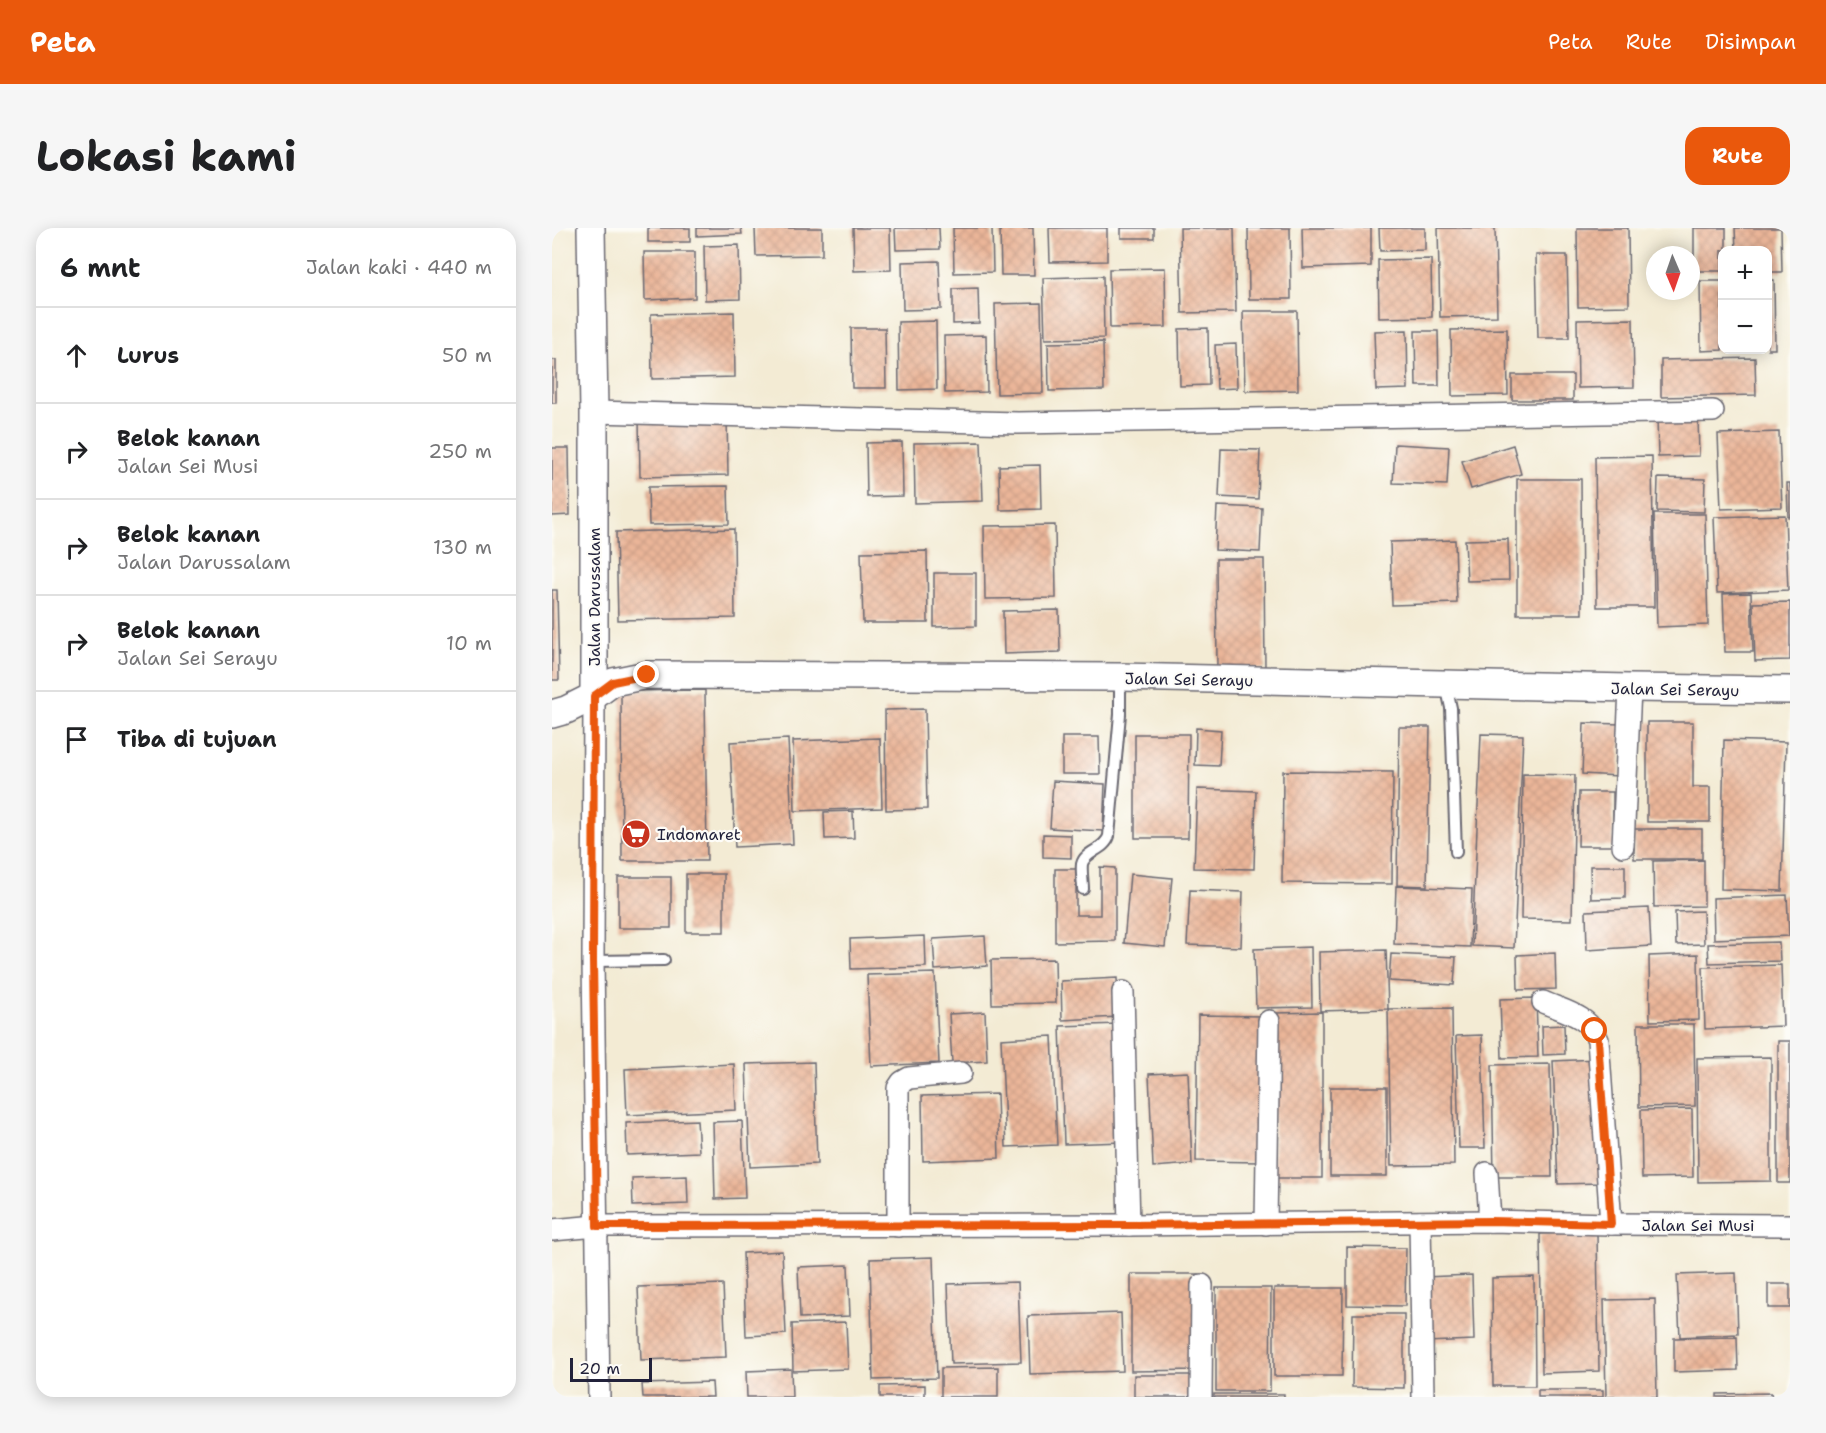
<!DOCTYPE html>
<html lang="id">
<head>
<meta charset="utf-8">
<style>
  body { margin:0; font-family:"Shantell Sans",sans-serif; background:#f6f6f6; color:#202124 }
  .controls { position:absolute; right:18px; top:18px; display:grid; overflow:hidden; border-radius:12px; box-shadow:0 3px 15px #0003 }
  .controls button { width:54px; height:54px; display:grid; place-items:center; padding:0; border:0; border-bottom:2px solid #e0e0e0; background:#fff; color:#202124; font:30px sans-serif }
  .compass { position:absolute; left:1094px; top:18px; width:54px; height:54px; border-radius:50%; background:#fff; box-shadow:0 3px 15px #0003; rotate:178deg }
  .scale { position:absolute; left:18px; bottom:15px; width:82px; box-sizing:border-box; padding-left:6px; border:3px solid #22223b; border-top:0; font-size:16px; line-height:21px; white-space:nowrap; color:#22223b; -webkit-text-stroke:4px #fdfcf7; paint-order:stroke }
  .stop { position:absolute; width:18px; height:18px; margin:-14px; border:4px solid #ea580c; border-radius:50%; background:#fff }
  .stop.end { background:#ea580c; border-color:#fff; box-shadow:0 2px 6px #0008 }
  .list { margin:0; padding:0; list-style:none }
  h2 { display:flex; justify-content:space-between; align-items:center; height:78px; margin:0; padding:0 24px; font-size:26px }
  h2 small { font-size:20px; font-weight:400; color:#757577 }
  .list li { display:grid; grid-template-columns:39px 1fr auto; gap:18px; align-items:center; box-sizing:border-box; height:96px; padding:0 24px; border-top:2px solid #e0e0e0 }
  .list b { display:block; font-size:22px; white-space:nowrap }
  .list p { margin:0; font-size:20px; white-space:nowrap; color:#757577 }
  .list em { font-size:20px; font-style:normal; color:#757577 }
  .icon { flex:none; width:33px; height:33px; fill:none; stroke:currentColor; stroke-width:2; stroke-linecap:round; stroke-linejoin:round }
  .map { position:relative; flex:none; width:1238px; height:1169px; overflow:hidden; border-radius:18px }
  header { display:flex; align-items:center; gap:36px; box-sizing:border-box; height:84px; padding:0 30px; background:#ea580c; color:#fff }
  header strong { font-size:28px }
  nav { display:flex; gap:33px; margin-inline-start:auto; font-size:21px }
  .intro { display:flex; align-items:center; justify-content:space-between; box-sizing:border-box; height:144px; padding:0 36px }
  h1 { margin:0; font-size:42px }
  .button { padding:15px 27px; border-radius:18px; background:#ea580c; color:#fff; font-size:21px; font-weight:700 }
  main { display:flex; gap:36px; padding:0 36px }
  aside { flex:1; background:#fff; border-radius:18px; box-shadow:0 3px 15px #0003 }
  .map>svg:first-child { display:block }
</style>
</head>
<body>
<header>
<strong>Peta</strong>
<nav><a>Peta</a><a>Rute</a><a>Disimpan</a></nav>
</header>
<div class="intro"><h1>Lokasi kami</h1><a class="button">Rute</a></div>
<main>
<aside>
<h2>6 mnt<small>Jalan kaki · 440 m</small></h2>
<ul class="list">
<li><svg class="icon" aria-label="ahead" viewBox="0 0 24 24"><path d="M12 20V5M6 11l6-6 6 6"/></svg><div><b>Lurus</b></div><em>50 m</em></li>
<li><svg class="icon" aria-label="right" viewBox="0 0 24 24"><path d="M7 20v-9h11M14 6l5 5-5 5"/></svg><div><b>Belok kanan</b><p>Jalan Sei Musi</p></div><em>250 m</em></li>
<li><svg class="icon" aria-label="right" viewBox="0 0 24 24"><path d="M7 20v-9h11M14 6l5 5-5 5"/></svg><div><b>Belok kanan</b><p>Jalan Darussalam</p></div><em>130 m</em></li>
<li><svg class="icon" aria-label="right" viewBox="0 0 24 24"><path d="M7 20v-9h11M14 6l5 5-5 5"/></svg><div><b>Belok kanan</b><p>Jalan Sei Serayu</p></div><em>10 m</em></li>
<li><svg class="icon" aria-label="arrive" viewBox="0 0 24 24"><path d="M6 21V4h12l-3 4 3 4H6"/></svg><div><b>Tiba di tujuan</b></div></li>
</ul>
</aside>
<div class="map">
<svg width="1238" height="1169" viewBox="0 0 1238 1169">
  <defs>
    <pattern id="building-cross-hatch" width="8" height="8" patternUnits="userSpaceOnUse" patternTransform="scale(1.5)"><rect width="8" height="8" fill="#ebb699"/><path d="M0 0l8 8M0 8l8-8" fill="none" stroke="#c99c85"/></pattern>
  </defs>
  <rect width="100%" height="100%" fill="#fdfcf7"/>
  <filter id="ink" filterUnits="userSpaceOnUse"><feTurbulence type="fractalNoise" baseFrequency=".0167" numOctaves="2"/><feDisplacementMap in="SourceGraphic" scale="12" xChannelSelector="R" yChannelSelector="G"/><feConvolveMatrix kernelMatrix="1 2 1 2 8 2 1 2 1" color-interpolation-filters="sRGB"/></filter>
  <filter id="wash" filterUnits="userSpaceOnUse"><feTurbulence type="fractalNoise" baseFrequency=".008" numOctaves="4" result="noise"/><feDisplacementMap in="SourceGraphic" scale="24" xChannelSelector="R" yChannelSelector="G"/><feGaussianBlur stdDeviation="1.35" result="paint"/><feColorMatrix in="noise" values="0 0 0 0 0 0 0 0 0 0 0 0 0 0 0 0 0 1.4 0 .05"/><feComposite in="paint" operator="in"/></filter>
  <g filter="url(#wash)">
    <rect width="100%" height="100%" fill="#f3ebd4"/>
    <g id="blocks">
      <!-- building -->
      <g fill="url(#building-cross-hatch)">
        <rect x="96" y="0" width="42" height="14"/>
        <path d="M145 0H189L190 6 145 8Z"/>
        <path d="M203 0H270V27L204 28Z"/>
        <path d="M301 0H338L339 42 302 43Z"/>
        <path d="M343 0H387L388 21 344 22Z"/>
        <path d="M401 0H440L441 44 402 45Z"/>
        <path d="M448 0H481L482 47H449Z"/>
        <path d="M497 0H555V33L498 34Z"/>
        <rect x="569" y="0" width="33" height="10"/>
        <path d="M628 0H682L684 84 630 85Z"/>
        <path d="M696 0H738L739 71H697Z"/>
        <path d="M750 0H819V38L751 40Z"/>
        <path d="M827 0H873V22L828 23Z"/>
        <path d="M886 0H943L945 88 888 89Z"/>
        <path d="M1025 0H1076L1077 78 1026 79Z"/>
        <path d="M1142 0H1174V22H1170V43H1142Z"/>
        <path d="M1183 0H1229L1230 44H1216V22H1184Z"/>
        <path d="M187 17 188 71 153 72 152 18Z"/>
        <path d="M92 24H143V70L93 72Z"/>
        <path d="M984 27H1015L1017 110H986Z"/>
        <path d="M879 31 880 89 827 90 826 32Z"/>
        <path d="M387 33 389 81 351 82 350 34Z"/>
        <path d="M613 40 614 99 558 100 557 41Z"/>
        <path d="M551 48 552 110 493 111 491 50Z"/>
        <path d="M1216 52H1222L1223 121H1216Z"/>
        <path d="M1148 53H1170V122L1149 123Z"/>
        <path d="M426 60 427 95 401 96V61Z"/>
        <path d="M489 75 491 165 445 166 443 76Z"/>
        <path d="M691 83H745L746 162 693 163Z"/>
        <path d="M182 84 183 149 100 151 99 86Z"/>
        <path d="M1081 91 1082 159 1026 160 1025 92Z"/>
        <path d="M384 93 385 161 347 162 346 94Z"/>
        <path d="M299 100H333L334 160H300Z"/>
        <path d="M656 100 657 157 628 158 627 101Z"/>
        <path d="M955 101 956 167 900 168 899 102Z"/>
        <path d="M855 102 856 161 824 162 822 103Z"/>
        <path d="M863 103H886L887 158H864Z"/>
        <path d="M434 107 435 164 393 165 392 108Z"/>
        <path d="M551 114 552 162 497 163 496 115Z"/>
        <path d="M684 116 685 160 665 161 663 117Z"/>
        <path d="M1203 130 1204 167 1109 169V132Z"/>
        <rect x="0" y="132" width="4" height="43"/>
        <rect x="960" y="147" width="61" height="25"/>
        <path d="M1146 188 1147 228 1106 229 1105 189Z"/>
        <path d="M175 189 176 247 88 249 87 190Z"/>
        <path d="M1227 204 1230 279 1169 281 1166 206Z"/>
        <path d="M350 214 351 268 315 269 314 215Z"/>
        <path d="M429 214 431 273 363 275 362 215Z"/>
        <path d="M843 216 897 219 895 257 841 255Z"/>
        <path d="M961 217 969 246 919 261 910 233Z"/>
        <path d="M0 220H17L18 287 0 288Z"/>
        <path d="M669 221 708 222 706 271 667 269Z"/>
        <path d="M1100 228 1102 379H1045L1043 229Z"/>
        <path d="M488 237 489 281 448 282 447 238Z"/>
        <path d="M1106 250 1153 251 1152 284 1105 283Z"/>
        <path d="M965 251H1029L1030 386H965Z"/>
        <path d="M1235 255H1238V289H1236Z"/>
        <path d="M176 258 177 296 97 297 96 259Z"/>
        <path d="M665 278 710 280 708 324 663 322Z"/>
        <path d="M1102 286H1153L1156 397 1105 399Z"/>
        <path d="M1233 287 1236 362 1165 365 1162 289Z"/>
        <path d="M503 297 504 370 433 371 432 298Z"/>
        <path d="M182 301 183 390 66 392 64 304Z"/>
        <path d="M956 311 957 352 915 353 913 312Z"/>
        <path d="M903 312 905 375 840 377 838 314Z"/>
        <path d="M375 323 376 395H311L309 324Z"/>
        <path d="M664 331H712L713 441H665Z"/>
        <path d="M382 345H424V398L382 399Z"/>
        <path d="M0 362H5L7 452H0Z"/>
        <path d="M1199 365 1201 424H1173L1171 366Z"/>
        <path d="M1238 374V432L1203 433 1201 375Z"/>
        <path d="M507 382 508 424 452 426 451 383Z"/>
        <path d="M153 462 155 633H70L69 463Z"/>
        <path d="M373 481 375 581 334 582 333 482Z"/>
        <path d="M1095 494H1141V559H1158V594H1095Z"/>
        <path d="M1032 495 1069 496 1067 548 1030 546Z"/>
        <path d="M847 499H878L875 658 845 657Z"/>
        <path d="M644 500 669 502 667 538 643 537Z"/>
        <path d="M583 506H637L636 610H583Z"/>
        <path d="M929 506 971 507 962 720 920 718Z"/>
        <path d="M510 509H547L548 546H510Z"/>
        <path d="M328 510 330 580 243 583 241 513Z"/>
        <path d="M236 511 241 616 183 619 178 514Z"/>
        <path d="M1172 512 1234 514 1230 663 1169 661Z"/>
        <path d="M731 543 841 544 840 656 730 655Z"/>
        <path d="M971 546 1023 547 1020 692 969 691Z"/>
        <path d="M501 553 553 556 551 603 498 600Z"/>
        <path d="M645 561 704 563 702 641 642 640Z"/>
        <path d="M1027 564H1061V618H1026Z"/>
        <path d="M301 583 302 610 273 611 272 584Z"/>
        <rect x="1082" y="601" width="68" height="30"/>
        <path d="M491 606 519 607V630L491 629Z"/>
        <path d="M1152 632V678L1102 679 1101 633Z"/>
        <path d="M1038 638H1073V670L1039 671Z"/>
        <path d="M548 639 563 640V713L503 714V641H524V687H548Z"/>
        <rect x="134" y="646" width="38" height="58"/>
        <path d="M578 646 620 650 613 719 572 715Z"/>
        <rect x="66" y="649" width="53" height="51"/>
        <path d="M844 658 920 661 918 719 842 716Z"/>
        <path d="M638 662 691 664 689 719 635 717Z"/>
        <path d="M1235 667 1237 708 1162 711 1161 670Z"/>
        <path d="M1097 680 1099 718 1035 722 1034 683Z"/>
        <path d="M1151 683 1152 716 1124 717 1123 684Z"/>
        <path d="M373 708 374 739 299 741 298 711Z"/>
        <path d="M433 708 435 738 383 742 381 711Z"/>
        <path d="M1227 714 1228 733 1157 735 1156 716Z"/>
        <path d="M759 719 760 779 704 780 702 721Z"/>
        <path d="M834 722 836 781 768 783 767 724Z"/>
        <path d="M1003 725 1004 761 966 762 965 727Z"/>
        <path d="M839 726 904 729 902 757 837 753Z"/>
        <path d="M1146 726 1147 792 1098 793 1097 728Z"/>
        <path d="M503 731 504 775 440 776 439 732Z"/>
        <path d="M1229 737 1231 798 1153 801 1151 739Z"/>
        <path d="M383 745 387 835 319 838 315 747Z"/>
        <path d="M565 750 566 789 510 792 509 753Z"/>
        <path d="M984 770 986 829 950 830 948 771Z"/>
        <path d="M900 780 902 937 839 938 836 781Z"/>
        <path d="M433 784 435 833 400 835 397 786Z"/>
        <path d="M770 784V950H722V785Z"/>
        <path d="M646 787 710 788 708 934 644 933Z"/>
        <path d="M567 796 571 914 512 916 508 798Z"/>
        <path d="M1086 796H1142L1143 878 1087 879Z"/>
        <path d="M1012 797 1013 826 991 827 990 798Z"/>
        <path d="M930 807 933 920H907L904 808Z"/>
        <path d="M500 808 505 917 454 919 449 811Z"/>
        <rect x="1226" y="813" width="12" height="142"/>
        <path d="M1219 829V953L1146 954 1145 830Z"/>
        <path d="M1046 831 1050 955 1006 956 1001 833Z"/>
        <path d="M262 834 265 936 198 939 194 836Z"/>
        <path d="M182 836 184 882 75 887 73 841Z"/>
        <path d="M998 836 1000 949H942L940 837Z"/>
        <path d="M636 844 640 936 601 939 597 846Z"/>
        <rect x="778" y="859" width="57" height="89"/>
        <path d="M445 866 447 930 371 933 370 868Z"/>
        <path d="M1140 881 1141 949 1090 950 1089 882Z"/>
        <path d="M145 892 147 924 75 927 74 895Z"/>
        <path d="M190 893 193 970 163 971 161 894Z"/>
        <path d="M135 948 136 976 81 978 80 950Z"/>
        <path d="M1045 1004 1047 1143 990 1145 988 1006Z"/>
        <path d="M795 1019 854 1020 853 1078 795 1077Z"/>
        <path d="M230 1023 234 1106 194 1108 191 1025Z"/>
        <path d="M381 1029 385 1150 321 1152 318 1031Z"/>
        <path d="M296 1037 298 1088 248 1090 246 1039Z"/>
        <path d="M1184 1045 1186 1106 1128 1109 1125 1047Z"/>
        <path d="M579 1046H647V1142L579 1143Z"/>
        <path d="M920 1047 922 1112 874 1114 872 1049Z"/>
        <path d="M982 1049 983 1158H941L940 1050Z"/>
        <path d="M466 1054 469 1134 399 1136 396 1056Z"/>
        <path d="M171 1056 174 1129 89 1132 86 1059Z"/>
        <rect x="1216" y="1056" width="22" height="24"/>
        <path d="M664 1060H719L718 1163H664Z"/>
        <path d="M722 1060H791L790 1148H722Z"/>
        <path d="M1103 1071 1105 1169H1054L1052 1072Z"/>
        <path d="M569 1085 571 1143 478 1146 476 1088Z"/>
        <path d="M801 1086H852V1160L800 1159Z"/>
        <path d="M294 1094 296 1141 241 1143 240 1096Z"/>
        <path d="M1185 1109 1186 1142 1122 1144V1110Z"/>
        <path d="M446 1139V1169H389V1140Z"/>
        <path d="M239 1141 240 1169H195L194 1143Z"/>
        <rect x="582" y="1147" width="60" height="22"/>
        <path d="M160 1154 161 1169H91L90 1156Z"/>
        <path d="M373 1157V1169H328V1158Z"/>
        <rect x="986" y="1162" width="65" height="7"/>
        <path d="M1219 1165 1220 1169H1165V1166Z"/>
        <rect x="662" y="1166" width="70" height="3"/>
      </g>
    </g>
  </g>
  <g filter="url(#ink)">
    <use href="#blocks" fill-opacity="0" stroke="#6b6871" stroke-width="1.5"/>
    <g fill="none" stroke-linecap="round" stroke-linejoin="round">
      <!-- service casing -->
      <g stroke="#6b6871" stroke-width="14">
        <g id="service">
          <path d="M894 457 899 480 904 624"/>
          <path d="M531 661C531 654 529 644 530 636 533 623 553 622 557 608L568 486V450"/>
          <path d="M41 733 112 732"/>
        </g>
      </g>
      <!-- minor casing -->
      <g stroke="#6b6871" stroke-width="24">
        <g id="minor">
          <path d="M42 184 466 195 1161 183"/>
          <path d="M42 468 41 733 47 1169"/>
          <path d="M1071 618 1078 460"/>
          <path d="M571 764 577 997"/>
          <path d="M991 774C1012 783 1038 788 1046 812L1059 996"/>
          <path d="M935 945 938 993"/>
          <path d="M868 994 871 1169"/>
          <path d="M714 996 717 793"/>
          <path d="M346 998V860L350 854 357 850 409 845"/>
          <path d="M0 1002 45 998 577 997 938 993 1059 996 1238 997"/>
          <path d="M649 1169 650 1057"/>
        </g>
      </g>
      <!-- tertiary casing -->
      <g stroke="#6b6871" stroke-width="30">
        <g id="tertiary">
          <path d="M39 0 42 184V468"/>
          <path d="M0 486 14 482 42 468 61 454 95 447 568 449 1078 460 1238 462"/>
        </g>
      </g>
      <!-- service -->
      <use href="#service" stroke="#fff" stroke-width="10"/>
      <!-- minor -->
      <use href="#minor" stroke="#fff" stroke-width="21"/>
      <!-- tertiary -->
      <use href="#tertiary" stroke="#fff" stroke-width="27"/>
    </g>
  </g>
  <g fill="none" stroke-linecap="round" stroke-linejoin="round" filter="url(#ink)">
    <!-- route -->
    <path stroke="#ea580c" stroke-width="8" d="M95 447 61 454 42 468 41 733 45 998 577 997 938 993 1059 996 1046 812 1043 803"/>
  </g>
  <!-- icons -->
  <defs>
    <g id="supermarket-disc" transform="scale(1.5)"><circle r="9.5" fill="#c8321e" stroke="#fdfcf7"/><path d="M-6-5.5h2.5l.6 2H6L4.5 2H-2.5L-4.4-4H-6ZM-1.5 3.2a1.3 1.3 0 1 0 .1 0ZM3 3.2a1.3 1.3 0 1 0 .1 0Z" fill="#fff"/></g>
  </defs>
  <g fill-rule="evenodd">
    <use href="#supermarket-disc" x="84" y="606"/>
  </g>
  <g text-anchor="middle" stroke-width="4.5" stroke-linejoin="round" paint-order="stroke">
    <!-- street labels -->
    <g font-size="16" fill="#22223b" stroke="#fdfcf7">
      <text transform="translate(42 369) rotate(-90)" y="6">Jalan Darussalam</text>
      <text transform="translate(637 451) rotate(1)" y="6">Jalan Sei Serayu</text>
      <text transform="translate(1123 461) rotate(1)" y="6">Jalan Sei Serayu</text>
      <text x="1146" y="1003">Jalan Sei Musi</text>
    </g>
    <!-- poi labels -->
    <g font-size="16" fill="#22223b" stroke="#fdfcf7" text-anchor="start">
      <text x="105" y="612">Indomaret</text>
    </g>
  </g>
</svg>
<div class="controls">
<button>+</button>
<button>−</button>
</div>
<svg class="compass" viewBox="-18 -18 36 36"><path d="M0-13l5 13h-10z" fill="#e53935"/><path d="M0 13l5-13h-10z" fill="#757577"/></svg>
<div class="scale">20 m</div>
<div class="stop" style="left:1043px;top:803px"></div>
<div class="stop end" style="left:95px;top:447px"></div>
</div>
</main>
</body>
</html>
